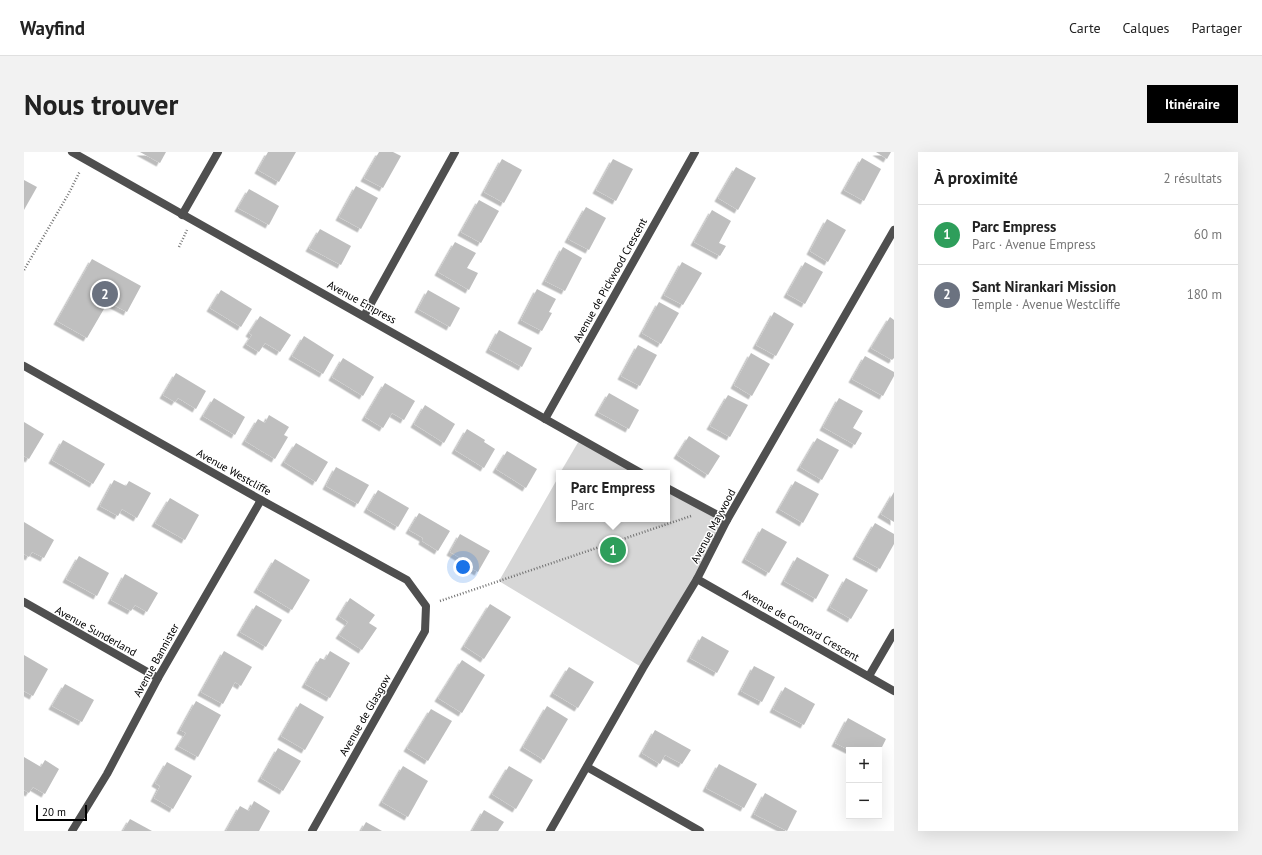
<!DOCTYPE html>
<html lang="fr">
<head>
<meta charset="utf-8">
<style>
  body { margin:0; font-family:"PT Sans",sans-serif; background:#f2f2f2; color:#222 }
  .controls { position:absolute; right:12px; bottom:12px; display:grid; overflow:hidden; border-radius:0px; box-shadow:0 4px 16px #0002 }
  .controls button { width:36px; height:36px; display:grid; place-items:center; padding:0; border:0; border-bottom:1px solid #e0e0e0; background:#fff; color:#222; font:20px sans-serif }
  .scale { position:absolute; left:12px; bottom:10px; width:51px; box-sizing:border-box; padding-left:4px; border:2px solid #000; border-top:0; font-size:11px; line-height:14px; white-space:nowrap; color:#000; -webkit-text-stroke:3px #fff; paint-order:stroke }
  .you { position:absolute; left:439px; top:415px; width:14px; height:14px; margin:-10px; border:3px solid #fff; border-radius:50%; background:#1a73e8; box-shadow:0 0 0 6px #1a73e833 }
  .badge { display:grid; place-items:center; width:26px; height:26px; border-radius:50%; background:#000; color:#fff; font-size:13px; font-weight:700 }
  .pin { position:absolute; translate:-50% -50%; border:2px solid #fff; box-shadow:0 1px 4px #0006 }
  .popup { position:absolute; left:532px; top:318px; width:114px; height:52px; box-sizing:border-box; display:grid; place-content:center; border-radius:0px; background:#fff; filter:drop-shadow(0 1px 3px #0005); font-size:13px; white-space:nowrap; color:#767676 }
  .popup b { font-size:15px; color:#222 }
  .popup::after { content:''; position:absolute; left:50%; top:100%; margin-left:-8px; border:8px solid transparent; border-top-color:#fff }
  .list { margin:0; padding:0; list-style:none }
  h2 { display:flex; justify-content:space-between; align-items:center; height:52px; margin:0; padding:0 16px; font-size:17px }
  h2 small { font-size:13px; font-weight:400; color:#767676 }
  .list li { display:grid; grid-template-columns:26px 1fr auto; gap:12px; align-items:center; box-sizing:border-box; height:60px; padding:0 16px; border-top:1px solid #e0e0e0 }
  .list b { display:block; font-size:15px; white-space:nowrap }
  .list p { margin:0; font-size:13px; white-space:nowrap; color:#767676 }
  .list em { font-size:13px; font-style:normal; color:#767676 }
  .map { position:relative; flex:none; width:870px; height:679px; overflow:hidden; border-radius:0px }
  header { display:flex; align-items:center; gap:24px; box-sizing:border-box; height:56px; padding:0 20px; background:#fff; border-bottom:1px solid #e0e0e0 }
  header strong { font-size:19px }
  nav { display:flex; gap:22px; margin-inline-start:auto; font-size:14px }
  .intro { display:flex; align-items:center; justify-content:space-between; box-sizing:border-box; height:96px; padding:0 24px }
  h1 { margin:0; font-size:28px }
  .button { padding:10px 18px; border-radius:0px; background:#000; color:#fff; font-size:14px; font-weight:700 }
  main { display:flex; gap:24px; padding:0 24px }
  aside { flex:1; background:#fff; border-radius:0px; box-shadow:0 4px 16px #0002 }
  .map>svg:first-child { display:block }
</style>
</head>
<body>
<header>
<strong>Wayfind</strong>
<nav><a>Carte</a><a>Calques</a><a>Partager</a></nav>
</header>
<div class="intro"><h1>Nous trouver</h1><a class="button">Itinéraire</a></div>
<main>
<div class="map">
<svg width="870" height="679" viewBox="0 0 870 679">
  <defs>
    <filter id="shadow"><feDropShadow dx="-3.5" dy="3.5" stdDeviation="0" flood-color="#0004"/></filter>
  </defs>
  <rect width="100%" height="100%" fill="#fff"/>
  <!-- green -->
  <g fill="#d6d6d6">
    <path d="M556 287 617 321H536Z"/>
    <path d="M535 324V367H643V335L703 368 619 516 475 429Z"/>
  </g>
  <!-- building -->
  <g fill="#bfbfbf" filter="url(#shadow)">
    <path d="M116 0H142L136 11Z"/>
    <path d="M244 0H272L255 30 234 18Z"/>
    <path d="M355 0H369L377 4 359 36 340 26Z"/>
    <path d="M852 0H867L863 7Z"/>
    <path d="M838 6 857 17 840 49 820 38Z"/>
    <path d="M478 7 498 18 480 51 460 40Z"/>
    <path d="M589 7 609 17 592 49 572 38Z"/>
    <path d="M712 15 732 26 714 58 694 46Z"/>
    <path d="M0 28 13 35 0 58Z"/>
    <path d="M332 34 354 46 337 77 315 65Z"/>
    <path d="M225 37 255 54 245 73 214 56Z"/>
    <path d="M455 48 475 59 457 91 437 80Z"/>
    <path d="M562 55 582 66 565 98 544 87Z"/>
    <path d="M688 58 707 69 695 91 702 94 696 104 670 90Z"/>
    <path d="M803 67 822 78 804 110 786 99Z"/>
    <path d="M296 77 327 94 317 113 285 96Z"/>
    <path d="M431 90 452 101 443 116 454 121 445 138 414 120Z"/>
    <path d="M539 95 558 106 541 139 521 129Z"/>
    <path d="M68 107 117 134 103 160 84 150 63 186 33 169Z"/>
    <path d="M658 110 678 121 659 153 640 143Z"/>
    <path d="M781 110 799 120 781 152 763 142Z"/>
    <path d="M513 137 532 147 525 160 528 161 518 179 497 168Z"/>
    <path d="M197 138 228 157 217 175 186 156Z"/>
    <path d="M404 138 436 156 426 175 394 157Z"/>
    <path d="M635 150 655 161 637 192 618 181Z"/>
    <path d="M750 160 770 172 752 204 732 193Z"/>
    <path d="M236 164 267 183 256 200 241 191 235 200 222 192 228 183 225 181Z"/>
    <path d="M866 165 870 168V206L868 208 847 196Z"/>
    <path d="M475 178 508 196 498 215 465 197Z"/>
    <path d="M280 184 310 203 299 222 268 204Z"/>
    <path d="M614 193 633 203 616 234 597 224Z"/>
    <path d="M727 201 746 212 728 244 710 233Z"/>
    <path d="M841 204 870 220V224L859 244 828 227Z"/>
    <path d="M319 206 350 225 339 244 308 225Z"/>
    <path d="M152 221 182 239 172 257 154 246 151 250 139 243Z"/>
    <path d="M361 231 391 249 380 268 368 261 359 276 341 265Z"/>
    <path d="M585 241 615 258 605 277 574 260Z"/>
    <path d="M704 243 724 253 706 285 686 274Z"/>
    <path d="M190 246 221 265 211 283 179 264Z"/>
    <path d="M815 246 839 259 829 276 838 281 831 293 799 275Z"/>
    <path d="M401 253 431 272 420 291 390 272Z"/>
    <path d="M245 263 265 275 260 283 264 285 251 307 221 289 234 267 241 271Z"/>
    <path d="M0 270 20 282 5 307 0 304Z"/>
    <path d="M443 277 461 288 460 290 471 297 460 316 431 298Z"/>
    <path d="M665 284 696 304 684 323 653 303Z"/>
    <path d="M793 286 815 298 798 328 776 315Z"/>
    <path d="M39 288 81 312 69 332 28 308Z"/>
    <path d="M272 291 304 310 292 330 260 310Z"/>
    <path d="M483 299 513 317 502 336 472 317Z"/>
    <path d="M312 315 345 333 334 352 302 334Z"/>
    <path d="M90 328 102 334 105 329 127 341 113 366 98 357 94 364 76 354Z"/>
    <path d="M771 329 795 342 779 371 755 357Z"/>
    <path d="M354 338 385 356 374 375 343 357Z"/>
    <path d="M870 340V370L857 362Z"/>
    <path d="M146 346 175 363 161 388 131 371Z"/>
    <path d="M395 361 426 379 414 399 398 389 399 386 385 378Z"/>
    <path d="M0 370 30 388 20 406 8 400 5 405 0 402Z"/>
    <path d="M851 371 870 382V392L856 417 832 404Z"/>
    <path d="M738 376 763 390 745 421 721 407Z"/>
    <path d="M436 382 466 399 454 420 436 410 438 407 426 400Z"/>
    <path d="M55 404 85 421 73 444 42 427Z"/>
    <path d="M773 405 805 423 792 447 760 429Z"/>
    <path d="M251 407 286 428 268 458 233 437Z"/>
    <path d="M101 422 134 441 123 460 111 453 107 459 87 448Z"/>
    <path d="M822 426 844 438 827 467 806 455Z"/>
    <path d="M326 446 351 463 345 471 353 476 338 498 315 483 324 470 315 464Z"/>
    <path d="M466 452 487 465 460 507 440 494Z"/>
    <path d="M232 453 258 468 242 495 216 480Z"/>
    <path d="M678 484 705 499 693 521 666 506Z"/>
    <path d="M200 499 228 515 217 534 211 530 199 552 177 540Z"/>
    <path d="M306 499 326 511 306 546 281 532 296 506 301 508Z"/>
    <path d="M0 503 24 517 9 544 0 539Z"/>
    <path d="M438 508 461 523 438 561 414 546Z"/>
    <path d="M730 514 751 525 738 550 717 539Z"/>
    <path d="M545 515 570 530 554 556 529 541Z"/>
    <path d="M41 532 70 548 58 570 28 554Z"/>
    <path d="M761 535 791 552 780 573 749 557Z"/>
    <path d="M172 549 197 563 174 605 154 594 162 581 156 578Z"/>
    <path d="M276 551 300 565 281 598 257 584Z"/>
    <path d="M523 554 544 567 520 608 499 595Z"/>
    <path d="M407 557 428 569 404 609 383 596Z"/>
    <path d="M824 566 862 587 855 601V598H825L811 591Z"/>
    <path d="M631 578 667 598 658 612 641 603 636 612 618 601Z"/>
    <path d="M254 596 277 609 259 639 237 626Z"/>
    <path d="M0 605 17 615 21 608 35 617 21 642 9 635 5 641 0 638Z"/>
    <path d="M143 610 168 624 149 657 130 646 136 634 131 631Z"/>
    <path d="M695 612 733 632 720 656 682 636Z"/>
    <path d="M379 614 404 629 384 665 358 650Z"/>
    <path d="M485 614 509 628 492 657 468 642Z"/>
    <path d="M741 641 773 659 763 679 730 662Z"/>
    <path d="M230 649 246 659 235 679H202L216 654 225 659Z"/>
    <path d="M460 658 480 670 474 679H448Z"/>
    <path d="M106 667 128 679H99Z"/>
    <path d="M342 670 358 679H337Z"/>
  </g>
  <g fill="none" stroke-linecap="round" stroke-linejoin="round">
    <!-- path -->
    <g stroke="#717171" stroke-width="2.5" stroke-dasharray="1 2" stroke-linecap="butt">
      <path d="M155 95 163 78"/>
      <path d="M0 118 45 41 56 19"/>
      <path d="M416 449 667 364"/>
    </g>
    <!-- minor -->
    <g stroke="#4f4f4f" stroke-width="8">
      <path d="M48 0 617 321"/>
      <path d="M158 63 194 0"/>
      <path d="M340 164 431 0"/>
      <path d="M0 214 237 348 383 428 402 454 401 479 288 679"/>
      <path d="M521 267 671 0"/>
      <path d="M643 336 703 368"/>
      <path d="M673 427 870 539"/>
      <path d="M0 450 134 526"/>
      <path d="M845 524 870 481"/>
      <path d="M563 615 676 679"/>
      <path d="M48 679 83 622 134 526 237 348"/>
      <path d="M526 679 619 516 673 427 703 368 870 78"/>
    </g>
  </g>
  <g text-anchor="middle" stroke-width="3" stroke-linejoin="round" paint-order="stroke">
    <!-- street labels -->
    <g font-size="11" fill="#000" stroke="#fff">
      <text transform="translate(586 128) rotate(-61)" y="4">Avenue de Pickwood Crescent</text>
      <text transform="translate(338 150) rotate(29)" y="4">Avenue Empress</text>
      <text transform="translate(210 320) rotate(29)" y="4">Avenue Westcliffe</text>
      <text transform="translate(689 374) rotate(-62)" y="4">Avenue Maywood</text>
      <text transform="translate(777 473) rotate(30)" y="4">Avenue de Concord Crescent</text>
      <text transform="translate(72 479) rotate(29)" y="4">Avenue Sunderland</text>
      <text transform="translate(132 508) rotate(-61)" y="4">Avenue Bannister</text>
      <text transform="translate(341 563) rotate(-60)" y="4">Avenue de Glasgow</text>
    </g>
  </g>
</svg>
<div class="controls">
<button>+</button>
<button>−</button>
</div>
<div class="scale">20 m</div>
<div class="you"></div>
<div class="pin badge" style="left:589px;top:398px;background:#2e9e5b">1</div>
<div class="popup"><b>Parc Empress</b>Parc</div>
<div class="pin badge" style="left:81px;top:142px;background:#6b7280">2</div>
</div>
<aside>
<h2>À proximité<small>2 résultats</small></h2>
<ul class="list">
<li><span class="badge" style="background:#2e9e5b">1</span><div><b>Parc Empress</b><p>Parc · Avenue Empress</p></div><em>60 m</em></li>
<li><span class="badge" style="background:#6b7280">2</span><div><b>Sant Nirankari Mission</b><p>Temple · Avenue Westcliffe</p></div><em>180 m</em></li>
</ul>
</aside>
</main>
</body>
</html>
